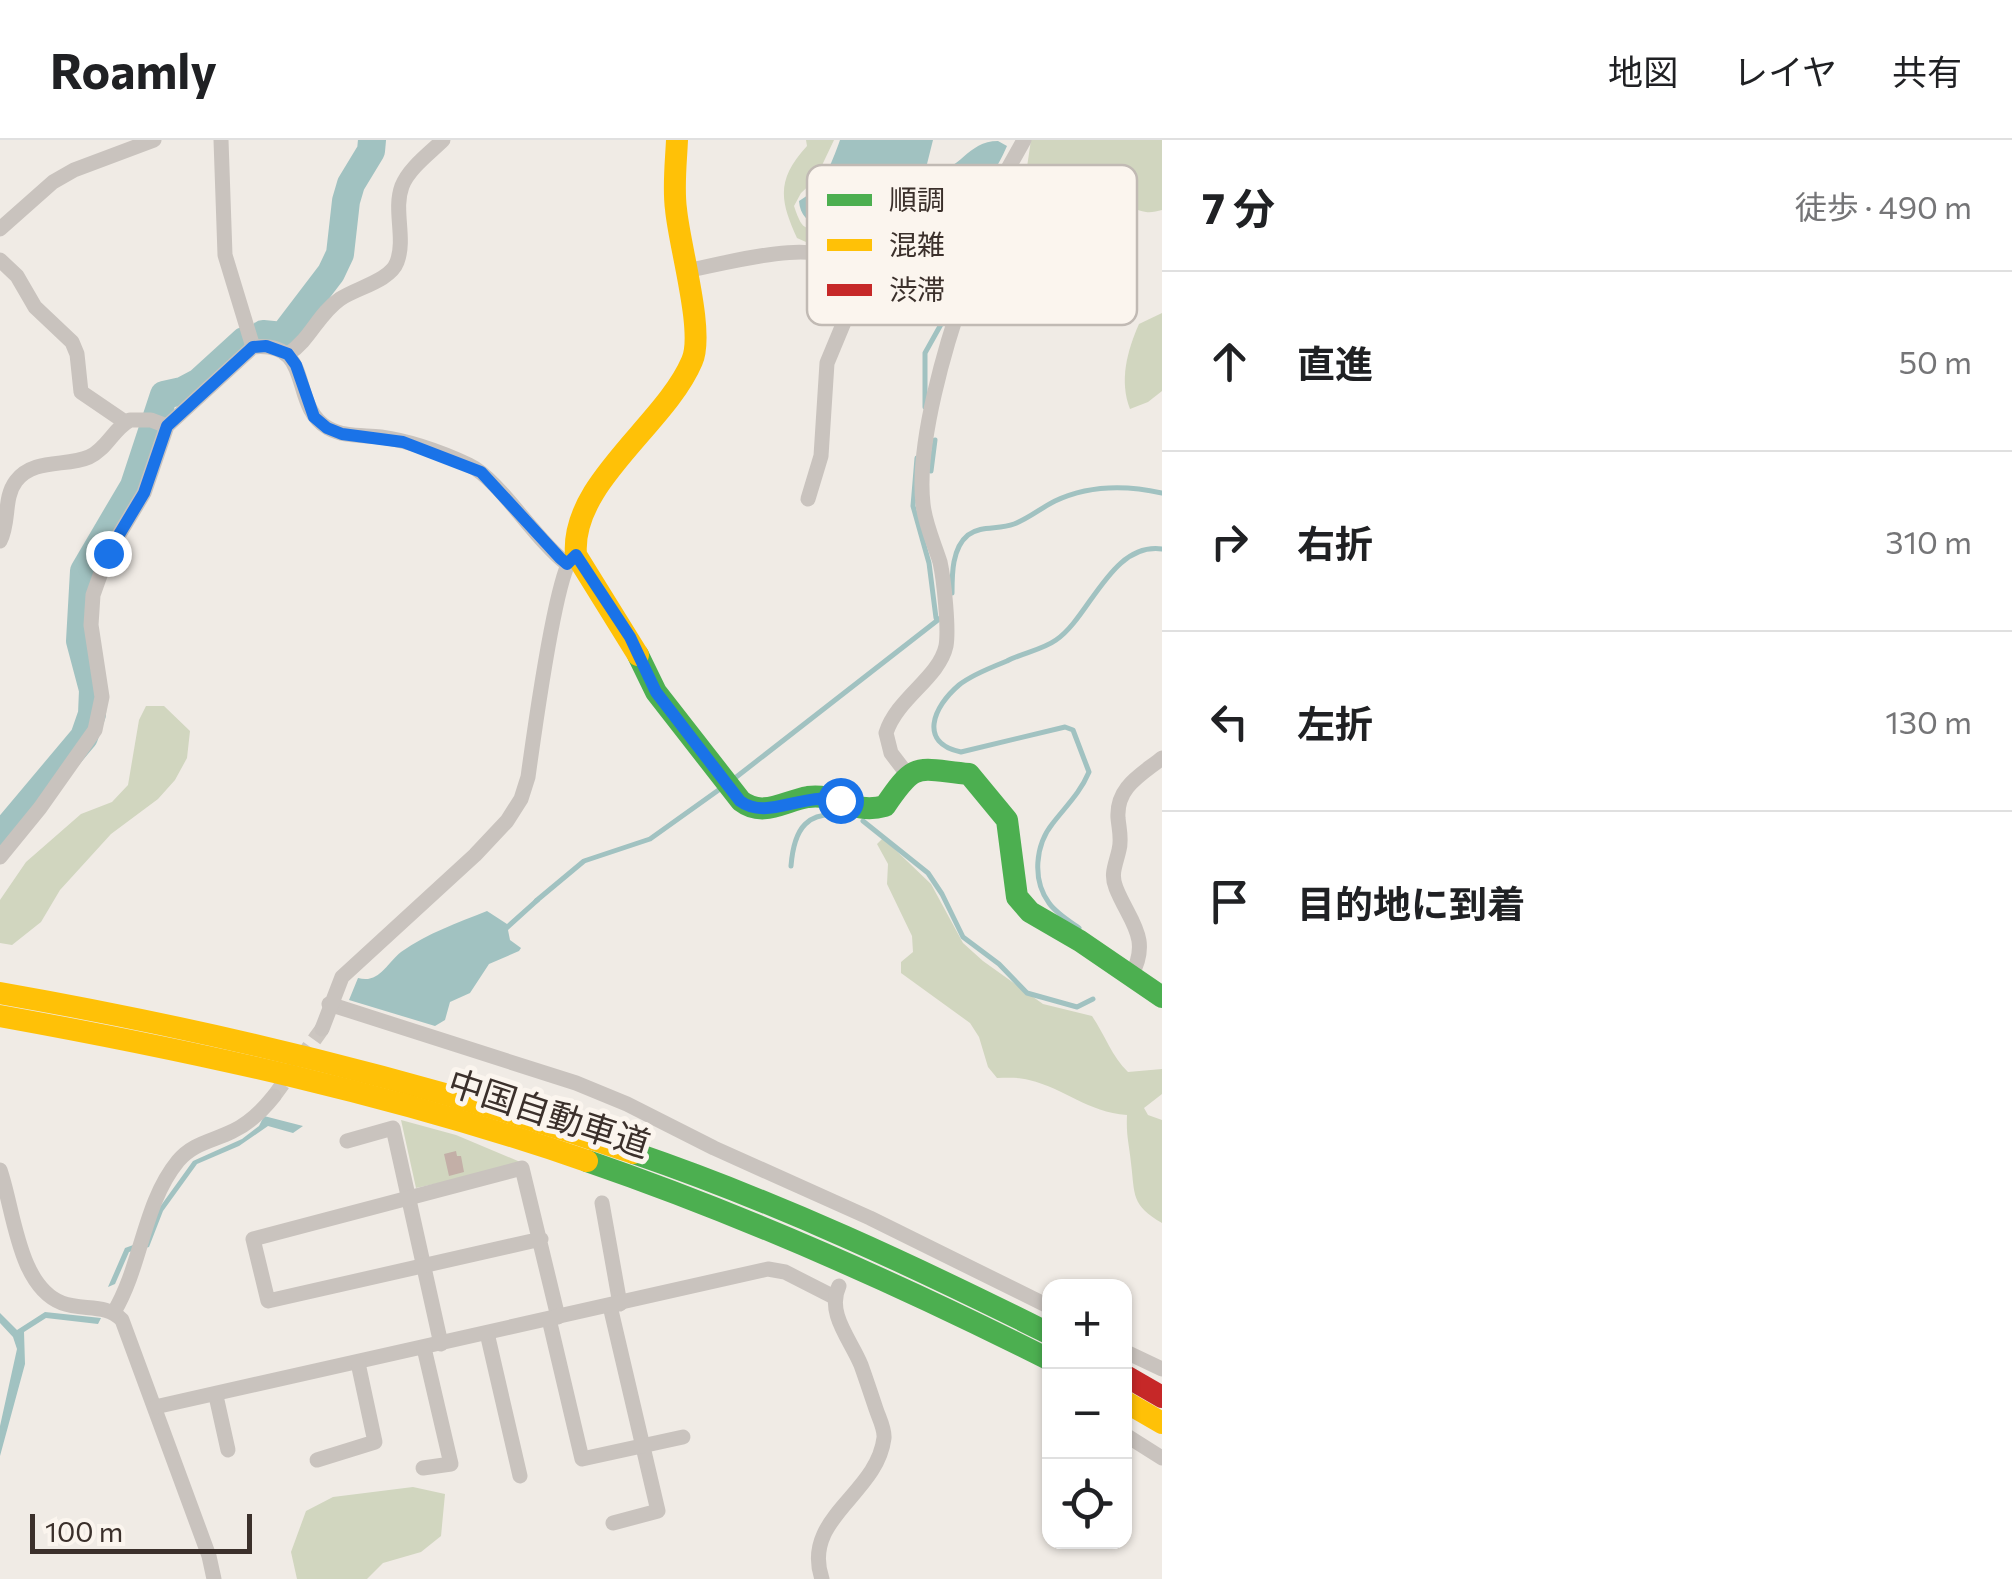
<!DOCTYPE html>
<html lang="ja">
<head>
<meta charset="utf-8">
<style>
  body { margin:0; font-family:Commissioner,"Noto Sans JP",sans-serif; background:#f6f6f6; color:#202124 }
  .controls { position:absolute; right:30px; bottom:30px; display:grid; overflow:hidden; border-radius:20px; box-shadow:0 2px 8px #0004 }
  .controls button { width:90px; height:90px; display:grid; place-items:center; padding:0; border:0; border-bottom:2px solid #e0e0e0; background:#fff; color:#202124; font:50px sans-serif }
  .scale { position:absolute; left:30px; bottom:25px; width:222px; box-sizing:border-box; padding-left:10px; border:5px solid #3b302b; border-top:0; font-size:28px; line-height:35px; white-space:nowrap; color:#3b302b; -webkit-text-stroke:8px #fbf5ee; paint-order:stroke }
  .stop { position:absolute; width:30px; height:30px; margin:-22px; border:8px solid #1a73e8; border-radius:50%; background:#fff }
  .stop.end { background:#1a73e8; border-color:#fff; box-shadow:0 2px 10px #0008 }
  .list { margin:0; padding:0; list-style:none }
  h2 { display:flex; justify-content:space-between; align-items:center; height:130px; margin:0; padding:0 40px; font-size:42px }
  h2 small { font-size:32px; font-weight:400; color:#757577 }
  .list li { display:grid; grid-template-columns:65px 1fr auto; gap:30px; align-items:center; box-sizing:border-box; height:180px; padding:0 40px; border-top:2px solid #e0e0e0 }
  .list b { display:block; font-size:38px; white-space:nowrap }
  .list em { font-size:32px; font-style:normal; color:#757577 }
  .icon { flex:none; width:55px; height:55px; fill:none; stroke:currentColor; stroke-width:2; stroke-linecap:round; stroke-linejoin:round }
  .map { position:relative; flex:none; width:1162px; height:1439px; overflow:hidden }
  header { display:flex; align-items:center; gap:60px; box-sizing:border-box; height:140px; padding:0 50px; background:#fff; border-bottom:2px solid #e0e0e0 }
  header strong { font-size:48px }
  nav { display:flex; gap:55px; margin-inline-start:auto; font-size:35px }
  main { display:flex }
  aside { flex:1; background:#fff }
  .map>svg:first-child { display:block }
</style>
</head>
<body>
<header>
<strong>Roamly</strong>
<nav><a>地図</a><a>レイヤ</a><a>共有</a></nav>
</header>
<main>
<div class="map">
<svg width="1162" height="1439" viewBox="0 0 1162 1439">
  <rect width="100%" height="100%" fill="#f0ebe5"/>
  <!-- green -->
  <g fill="#d1d6bf">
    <path d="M806 0H834L815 40 801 53 794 66C804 96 805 84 828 94 842 101 853 118 856 132L851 134 833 114 797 98C779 59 777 39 807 6Z"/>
    <path d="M1031 0H1162V70C1157 71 1151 73 1146 72 1117 69 1093 24 1063 68L1048 72 1018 61 1013 38 1027 27Z"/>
    <path d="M1162 173V251L1148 262 1130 269C1119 241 1127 211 1139 184Z"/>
    <path d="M146 566H164L190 591 187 618 175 640 158 659 111 694 60 750 41 782 12 805 0 803V760L26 722 81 674 112 662 128 645 139 580Z"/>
    <path d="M883 698 931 744 963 803 983 821 1043 864 1092 876C1105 895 1112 917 1128 932L1162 929V954L1144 968 1148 975 1162 980V1083C1131 1065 1135 1055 1131 1023 1129 1003 1126 996 1127 975 1087 972 1066 949 1029 940 1019 937 1007 938 997 938L988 927 979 897 970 883 901 833V822L913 812 912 796 887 744 888 724 877 704Z"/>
    <path d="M401 980 456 995 525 1024 416 1048Z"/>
    <path d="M413 1347 445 1354 441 1396 421 1412 383 1423 367 1439H297L291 1412 306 1371 333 1357Z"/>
  </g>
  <!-- water -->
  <g fill="#a1c2c1">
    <path d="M840 0H933L927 24 932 32C960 32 967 1 998 1L1007 6C994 37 967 64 986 99L1003 105V116C993 129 979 122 967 132 959 140 954 159 950 168L946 167 943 160 873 144C859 132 865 115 852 102 833 86 801 90 799 61 823 47 831 25 840 0Z"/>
    <path d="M536 758 540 761 508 790 510 800 521 808 519 811 489 824 470 853 450 862 445 880 435 886 349 860 358 838C379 844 386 824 401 812 428 793 457 783 487 771L507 784Z"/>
    <path d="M264 976 303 986 293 993 268 986 239 1006 197 1024 163 1071 149 1107 129 1112 115 1144 108 1147 125 1108 147 1100 157 1071 193 1021 242 999 259 986Z"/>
    <path d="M45 1172 101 1178 98 1184 46 1178 24 1192 25 1224 0 1316V1286L17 1209 13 1197 0 1183V1173L17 1190Z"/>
  </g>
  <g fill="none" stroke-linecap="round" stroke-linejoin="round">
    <!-- stream -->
    <g stroke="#a1c2c1" stroke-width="5">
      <path d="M925 267V213L944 179"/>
      <path d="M917 318 913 366 929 423 936 478"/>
      <path d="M931 331 935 300"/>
      <path d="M952 453C952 434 952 408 968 395 981 385 999 390 1014 384 1028 379 1041 368 1055 361 1089 345 1126 345 1162 353"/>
      <path d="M735 638 943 476"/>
      <path d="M863 681 928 733 942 754 963 797 999 824 1027 853 1077 867 1093 859"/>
      <path d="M791 726C794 688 807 669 848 676"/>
      <path d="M536 761 584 721 650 699 720 649"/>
      <path d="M1079 788C1069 781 1056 773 1049 763 1032 740 1035 705 1053 683 1067 665 1080 653 1089 632L1073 590 1065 587 961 612C918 603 933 567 959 545 971 535 992 527 1007 521 1022 513 1042 510 1056 500 1090 477 1111 402 1162 409"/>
    </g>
    <!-- river -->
    <g stroke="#a1c2c1" stroke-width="28">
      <path d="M263 194 283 196 331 133 340 114 346 61 351 44 371 11 372 0"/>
      <path d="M0 697 84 597 92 574 93 550 80 501 84 431 134 346 164 255 182 251 199 242 244 201"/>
    </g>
  </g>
  <!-- building -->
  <path fill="#c3afa7" d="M456 1011 457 1016H461L464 1032 449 1036 444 1014Z"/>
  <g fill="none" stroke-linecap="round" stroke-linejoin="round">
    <!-- street-tunnel -->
    <path stroke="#ccc6c0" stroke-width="15" stroke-dasharray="15 8" stroke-linecap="butt" d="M274 956 322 889"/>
    <!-- street -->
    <g stroke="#c9c3be" stroke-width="15">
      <path d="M221 0 225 115 253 207"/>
      <path d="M0 89 53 42 74 30 154 0"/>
      <path d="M0 120 17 136 35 167 72 202 77 214 81 252 125 282"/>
      <path d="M685 131C714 126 805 101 827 118 840 128 845 145 854 158L955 178"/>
      <path d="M288 214C310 200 318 174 340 159 356 148 390 141 397 122 406 98 393 70 402 46 409 28 430 13 443 0"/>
      <path d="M808 359 821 316 827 223 854 158"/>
      <path d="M0 401C10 382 3 358 16 341 34 318 66 327 89 317 107 309 113 289 130 280H151L167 286"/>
      <path d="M907 634 891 613 886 593C897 558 939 538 946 506 949 489 944 440 940 422 934 403 925 384 923 364 916 304 946 203 966 147L973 140 1003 129 1013 111 1001 79 1000 43 1024 0"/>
      <path d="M0 717 40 668 95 590 102 557 91 485 93 455 108 413 144 353 167 286 253 207C316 201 288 265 328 288 344 297 363 295 381 297 410 301 443 313 469 325 499 339 535 400 567 424"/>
      <path d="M1131 836C1152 798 1129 781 1116 748 1110 734 1116 724 1119 710 1122 699 1119 689 1118 678 1116 647 1141 635 1162 618"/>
      <path d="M329 864 576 943 627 964 714 1008 870 1078 1050 1167"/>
      <path d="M322 889 342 837 475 715 507 681 521 659 528 637C533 601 555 438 572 417"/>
      <path d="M347 1001 393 988 441 1204"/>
      <path d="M0 1030C14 1070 18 1146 62 1163 83 1171 106 1163 122 1180L209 1416 214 1439"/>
      <path d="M602 1063 620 1164"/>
      <path d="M541 1099 268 1161 253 1099 522 1028 558 1177"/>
      <path d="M610 1166 658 1371 613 1383"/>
      <path d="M114 1172C142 1125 143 1064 178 1021 193 1003 213 1001 233 991 250 983 262 971 274 956"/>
      <path d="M549 1179 582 1319 683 1297"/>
      <path d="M487 1193 520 1336"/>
      <path d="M1124 1211 1162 1229"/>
      <path d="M216 1256 228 1310"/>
      <path d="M155 1267 768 1129 785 1132 834 1157"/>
      <path d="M1124 1294 1162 1318"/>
      <path d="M317 1320 375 1302 358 1223"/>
      <path d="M423 1328 451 1324 424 1208"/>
      <path d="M822 1439C801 1378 877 1355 884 1298 885 1289 879 1278 876 1269 871 1254 866 1239 861 1225 851 1200 826 1173 839 1146"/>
    </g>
    <!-- fast -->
    <g stroke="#4caf50" stroke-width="22">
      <path d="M638 515 656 552 741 661C763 678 784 661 808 657 838 653 852 675 885 666 916 620 916 629 969 634L1007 680 1017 757 1030 772 1080 801 1162 857"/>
      <path d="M634 1013C777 1062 914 1126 1050 1194"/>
      <path d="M587 1021C747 1076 899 1144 1050 1220"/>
    </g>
    <!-- slow -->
    <g stroke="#ffc107" stroke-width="22">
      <path d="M638 515 576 415C570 343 665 285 692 221 705 192 679 105 676 69 673 47 676 23 677 0"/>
      <path d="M0 853C216 891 426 942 634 1013"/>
      <path d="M0 876C199 912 396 955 587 1021"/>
      <path d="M1124 1261 1162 1283"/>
    </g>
    <!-- jam -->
    <path stroke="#c62828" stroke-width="22" d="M1124 1235 1162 1257"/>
  </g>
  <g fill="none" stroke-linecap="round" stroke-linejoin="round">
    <!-- route -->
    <path stroke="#1a73e8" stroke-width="12" d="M108 413 144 353 167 286 253 207 266 206 288 214 296 225 314 277 327 288 342 294 403 302 481 332 560 418 567 424 576 415 630 497 656 552 740 661C767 681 802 652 840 660"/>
  </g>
  <g text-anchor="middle" stroke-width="10" stroke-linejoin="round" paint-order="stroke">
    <!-- street labels -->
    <g font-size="35" fill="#3b302b" stroke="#fbf5ee">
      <text transform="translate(549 974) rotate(18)" y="12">中国自動車道</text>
    </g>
  </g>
  <!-- legend -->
  <rect x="807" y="25" width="330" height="160" rx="15" fill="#fbf5ee" stroke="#c1bab4" stroke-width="2.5"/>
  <rect x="827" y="54" width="45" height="12" fill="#4caf50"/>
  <rect x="827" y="99" width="45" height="12" fill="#ffc107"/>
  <rect x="827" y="144" width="45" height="12" fill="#c62828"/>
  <g font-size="28" fill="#3b302b">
    <text x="889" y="70">順調</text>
    <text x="889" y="115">混雑</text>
    <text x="889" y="160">渋滞</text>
  </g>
</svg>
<div class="controls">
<button>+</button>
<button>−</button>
<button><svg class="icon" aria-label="locate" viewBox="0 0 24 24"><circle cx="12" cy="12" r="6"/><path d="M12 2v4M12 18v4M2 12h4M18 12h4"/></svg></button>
</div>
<div class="scale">100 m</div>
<div class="stop" style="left:840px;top:660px"></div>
<div class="stop end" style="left:108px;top:413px"></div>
</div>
<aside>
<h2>7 分<small>徒歩 · 490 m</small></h2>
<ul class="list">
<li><svg class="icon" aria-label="ahead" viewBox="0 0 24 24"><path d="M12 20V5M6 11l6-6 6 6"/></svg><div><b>直進</b></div><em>50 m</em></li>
<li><svg class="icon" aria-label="right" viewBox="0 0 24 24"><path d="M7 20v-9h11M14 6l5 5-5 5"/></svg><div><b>右折</b></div><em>310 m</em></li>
<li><svg class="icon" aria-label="left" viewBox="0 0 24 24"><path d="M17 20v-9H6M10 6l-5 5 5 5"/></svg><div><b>左折</b></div><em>130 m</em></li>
<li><svg class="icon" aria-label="arrive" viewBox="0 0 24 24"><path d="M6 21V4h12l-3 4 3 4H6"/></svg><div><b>目的地に到着</b></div></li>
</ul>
</aside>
</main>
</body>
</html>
